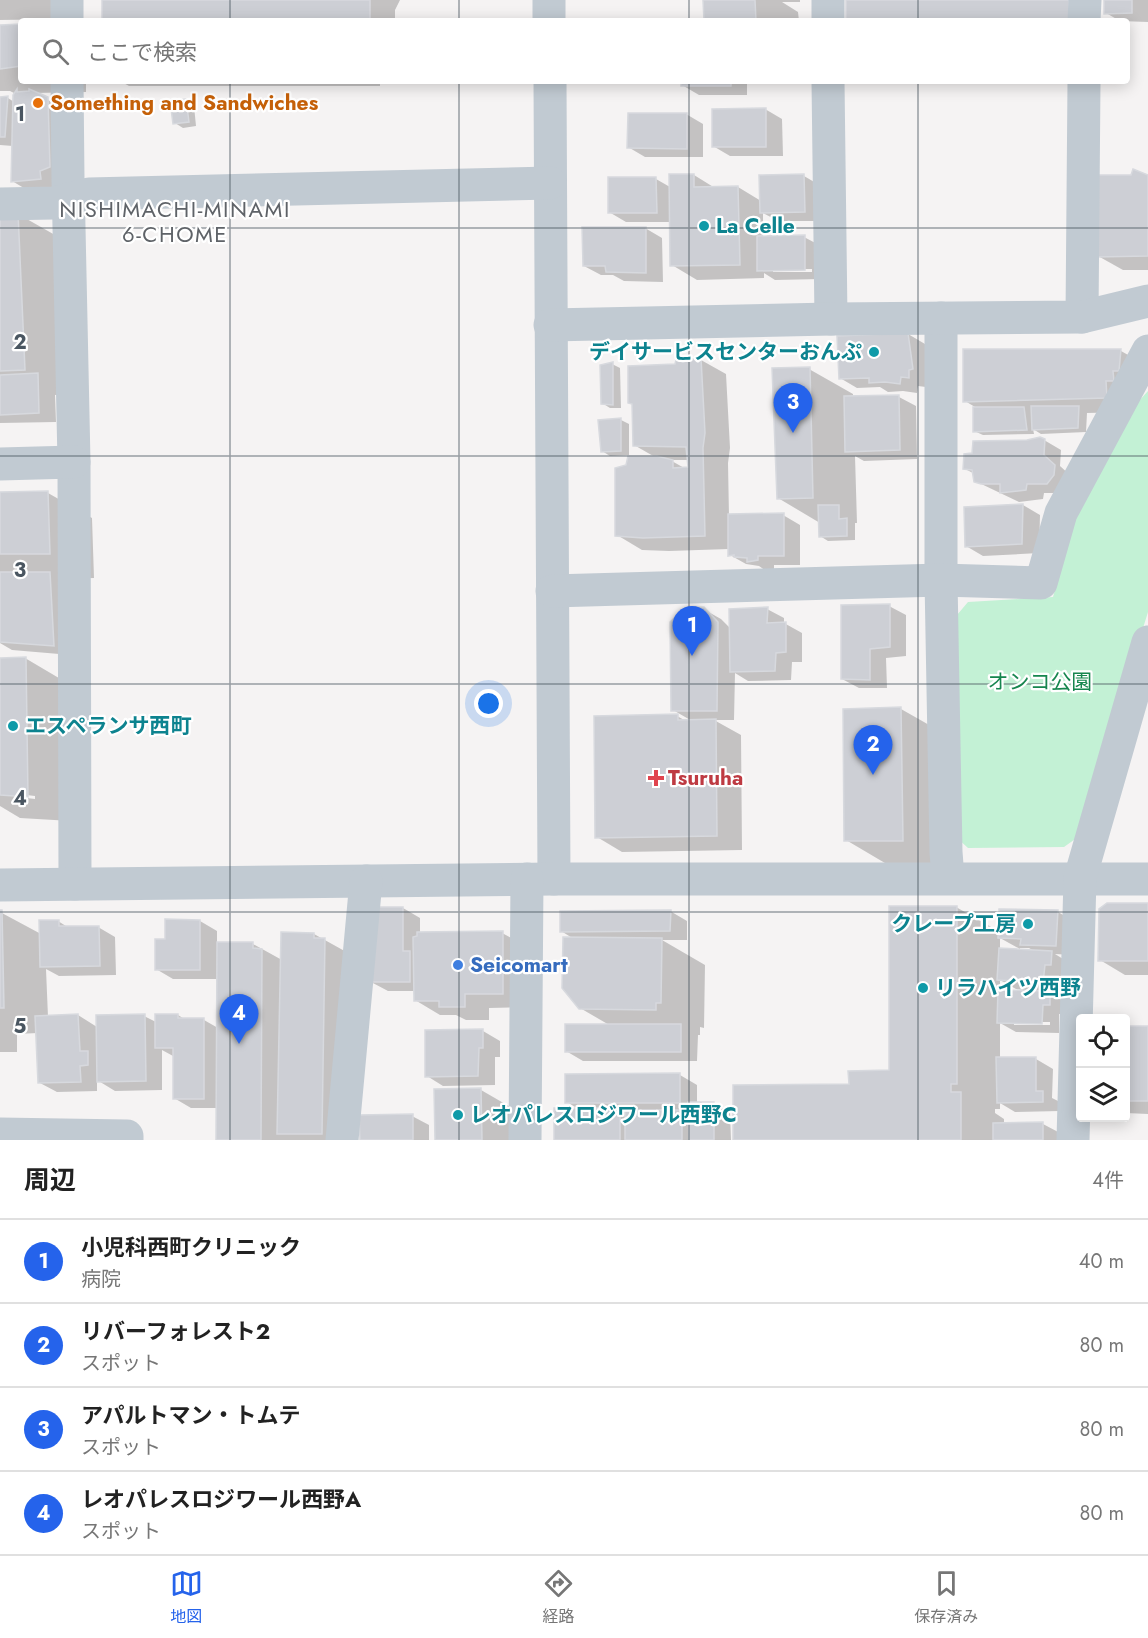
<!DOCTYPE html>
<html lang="ja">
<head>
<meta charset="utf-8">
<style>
  body { margin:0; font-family:Jost,"Noto Sans JP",sans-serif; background:#f6f6f6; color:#222 }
  .controls { position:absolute; right:18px; bottom:18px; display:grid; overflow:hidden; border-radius:6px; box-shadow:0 3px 15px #0003 }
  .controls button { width:54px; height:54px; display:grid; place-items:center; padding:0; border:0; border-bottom:2px solid #e0e0e0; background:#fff; color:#222; font:30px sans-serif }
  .you { position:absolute; left:489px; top:704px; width:21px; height:21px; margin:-15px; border:4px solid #fff; border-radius:50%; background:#1a73e8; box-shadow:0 0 0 9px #1a73e833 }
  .badge { display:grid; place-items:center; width:39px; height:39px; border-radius:50%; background:#2563eb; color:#fff; font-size:20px; font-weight:700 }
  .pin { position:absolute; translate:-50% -50px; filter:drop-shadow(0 2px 3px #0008) }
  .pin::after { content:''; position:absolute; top:32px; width:21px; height:18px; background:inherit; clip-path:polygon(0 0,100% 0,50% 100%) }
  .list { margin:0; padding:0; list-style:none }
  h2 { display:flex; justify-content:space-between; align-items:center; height:78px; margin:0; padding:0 24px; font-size:26px }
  h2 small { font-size:20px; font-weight:400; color:#767676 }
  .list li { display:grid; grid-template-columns:39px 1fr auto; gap:18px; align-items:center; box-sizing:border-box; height:84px; padding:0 24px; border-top:2px solid #e0e0e0 }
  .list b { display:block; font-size:22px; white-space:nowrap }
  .list p { margin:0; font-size:20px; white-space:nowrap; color:#767676 }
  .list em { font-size:20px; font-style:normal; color:#767676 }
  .icon { flex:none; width:33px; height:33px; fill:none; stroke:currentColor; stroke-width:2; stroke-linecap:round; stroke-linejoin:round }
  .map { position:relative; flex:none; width:1148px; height:1140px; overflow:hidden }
  .search { position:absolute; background:#fff; box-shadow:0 3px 15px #0003; left:18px; right:18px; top:18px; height:66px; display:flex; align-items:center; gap:15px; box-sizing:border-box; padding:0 21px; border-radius:6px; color:#767676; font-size:22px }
  .sheet { height:414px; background:#fff }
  nav { display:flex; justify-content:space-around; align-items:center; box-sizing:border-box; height:84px; border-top:2px solid #e0e0e0; background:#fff; font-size:16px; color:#767676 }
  nav a { display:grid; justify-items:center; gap:3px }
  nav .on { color:#2563eb }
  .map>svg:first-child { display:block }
</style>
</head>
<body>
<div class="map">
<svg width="1148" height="1140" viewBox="0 0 1148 1140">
  <rect width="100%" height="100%" fill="#f5f3f3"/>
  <!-- green -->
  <path fill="#c3f1d5" d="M1148 391V612L1078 837 1064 847 968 848 956 837 957 615 968 602 1053 597 1075 520 1138 402Z"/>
  <!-- shadow -->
  <g fill="#0003" fill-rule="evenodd">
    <path d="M0 0H62V19L0 20Z"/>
    <path d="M104 0H400L395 10V21H104Z"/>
    <path d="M705 0H800V2H782L798 12 799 21H705Z"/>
    <path d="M1106 0H1148V22L1120 21 1106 13Z"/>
    <path d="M0 26H21V81H86V92L35 93 65 109 57 188 29 191 12 181 13 146 0 145V98H8L14 102 16 94 10 91H0Z"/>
    <path d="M120 81H380V86H129Z"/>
    <path d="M682 81H747V95H699L682 85Z"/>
    <path d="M760 81H809V82L763 83Z"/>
    <path d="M877 81H1102L880 83Z"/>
    <path d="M186 101 194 106 196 126 183 128 175 123Z"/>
    <path d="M765 109 782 119 783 156H730L713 146Z"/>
    <path d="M686 114 703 124V157H645L628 147Z"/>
    <path d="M694 175 715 188 738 187 761 201 804 176 821 186V221H778L763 213V237H804L821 246V279L775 280 764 273V278L697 280 672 265 671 222H626L609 212V179H656L670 187ZM773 269H812V272H773Z"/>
    <path d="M1148 176V270H1123L1098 256Z"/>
    <path d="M0 214H18L62 239 68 394 55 395 56 422 0 423Z"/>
    <path d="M645 228 662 238 663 282 624 281 613 275H601L584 266Z"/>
    <path d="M908 334 925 344 926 387 918 386 917 393 903 391 888 392 880 387 857 388 840 378Z"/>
    <path d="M964 351H1121L1146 365 1131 412 1087 413 1086 432 1041 434 1033 429 1034 434 983 435 974 431 975 407 965 401Z"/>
    <path d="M701 360 726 374 730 448 728 463 729 516 783 515 800 525V565H774V569L766 571 759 566 746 564 730 555 729 549 669 551 642 550 617 535 655 457 634 445 633 405 629 402 676 366ZM670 460H689V469H686Z"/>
    <path d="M612 364 620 368 621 408H610L602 403Z"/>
    <path d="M809 369 853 394V397H899L916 406 917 459 864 461 855 456 857 523H855V540L828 541 820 536V523L778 498Z"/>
    <path d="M621 420 629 424V455L610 456 602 451Z"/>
    <path d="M1044 440 1061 450 1060 466 1071 476 1064 493H1044L1043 499 1019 502 975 481V474L965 469Z"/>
    <path d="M0 493H48L92 518 94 578 58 579 71 655 12 650 0 643Z"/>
    <path d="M1023 505 1040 515 1039 553 983 556 966 546 965 508Z"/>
    <path d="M889 606 906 615V656L886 658 887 688H859L842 679Z"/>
    <path d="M703 609 721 619 731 629 767 609 784 618V623L802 633V662H792L791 680 748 681 735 673 734 720H714L741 735 742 850 622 852 597 837 677 716 686 721H692L673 710Z"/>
    <path d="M25 658 69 684 71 821 20 818 0 806V659ZM18 794 35 796V799L18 797Z"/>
    <path d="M901 709 945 734 946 865 890 866 846 840Z"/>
    <path d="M1148 905V975H1125L1100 960Z"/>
    <path d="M956 907 1000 932 1058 912 1075 922 1073 955 1055 954 1068 962 1061 974 1060 992 1046 991 1066 1003V1014H1059V1033L1016 1032 1000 1023V1059H1036L1053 1069 1052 1098 1060 1102V1111L1015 1112 1000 1103V1109H995V1113L1004 1119V1124H1043L1060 1133V1140H735L850 1086 891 1072ZM1000 938 1020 949V948H1029L1034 951 1000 949ZM1000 980 1016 989 1026 990V992H1000ZM1014 1022H1050V1025H1014Z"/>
    <path d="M403 908 420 918V933H502L528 947V1007L489 1008V1020H466L456 1015H440L415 1000V991H388L371 982Z"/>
    <path d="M670 911 687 921V940H662L705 965 704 1028 700 1027V1035H698L697 1061H583L566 1051 611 1026 580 1008 574 939 561 931Z"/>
    <path d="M0 912 41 934 58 921 69 928 98 927 115 937 116 975 59 976 46 969 48 1017 78 1015 97 1027 144 1016 156 1022V1015H178L186 1020H204L218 1028V979H173L156 969 167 941 200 921 217 931V944H253L282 960V934H314L350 954 347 1140H217V1108H191L174 1098 173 1056 162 1050V1090L115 1091 97 1080V1091L57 1092 40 1083 38 1033 17 1034V1052H0Z"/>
    <path d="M1126 1027 1148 1028V1114L1126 1113Z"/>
    <path d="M483 1031 500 1041V1057H495V1085L443 1086 427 1076Z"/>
    <path d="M680 1075 697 1085V1103H713L730 1113 731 1140H555L580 1110 567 1102ZM682 1111H690V1116Z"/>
    <path d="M481 1090 524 1115 525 1140H436Z"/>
    <path d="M412 1116 429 1125V1140H361Z"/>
  </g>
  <!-- building -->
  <g fill="#cdcfd5" stroke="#d7d9de" stroke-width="1.5">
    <rect x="102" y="0" width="268" height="21"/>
    <path d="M703 0H755L756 21H704Z"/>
    <rect x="846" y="0" width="223" height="21"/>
    <path d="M1104 0H1132V13L1104 14Z"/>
    <path d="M21 24V66L0 69V25Z"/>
    <rect x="681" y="81" width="50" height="5"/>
    <path d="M17 89V92L29 91V89L48 97 50 167 40 171 41 179 11 182 13 95Z"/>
    <path d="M8 96 5 137H0V97Z"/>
    <path d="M186 99 189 122 173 124 170 101Z"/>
    <path d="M766 108V147H712V109Z"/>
    <path d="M628 113H687V149L627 148Z"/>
    <path d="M1133 169 1148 175V256L1096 257V175H1131Z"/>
    <path d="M669 174H694V187L738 186 740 265 670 266Z"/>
    <path d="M804 174 805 212 760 213 759 175Z"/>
    <path d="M608 177H656L657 213H608Z"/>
    <path d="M18 212 25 370 0 371V213Z"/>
    <path d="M582 227H646V273L606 272 605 266H583Z"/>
    <path d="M805 235V270L757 271V236Z"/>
    <path d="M908 333 913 369 909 370V378L901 377 900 384 885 382 869 383V378L839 379 837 336Z"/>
    <path d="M963 349H1121L1119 371H1113L1114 381H1106L1107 398 963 402Z"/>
    <path d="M701 358 705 433 703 448 705 536 643 538 615 536V468L626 465 628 456H657L673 460V468L688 467 686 447 633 446 632 404 628 403V366L675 364 676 360Z"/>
    <path d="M613 362V405L601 404 600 365Z"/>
    <path d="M810 367 813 498 777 499 772 368Z"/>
    <path d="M38 373 39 413 0 415V375Z"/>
    <path d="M899 395 900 450 845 452 844 396Z"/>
    <path d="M1031 406H1079L1078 428 1032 430Z"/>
    <path d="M973 407H1024L1027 430 973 432Z"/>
    <path d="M621 418V451L601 452 598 420Z"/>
    <path d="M1040 437 1045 439 1044 455 1055 465 1054 475 1047 484H1027L1026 490 1000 493V484H981L974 482 972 470 963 469 964 454 972 453 973 441 1027 440Z"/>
    <path d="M48 491 50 554H0V492Z"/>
    <path d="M1023 504 1022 544 965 547 964 507Z"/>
    <path d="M818 505H839V519L847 518V536L819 537Z"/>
    <path d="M784 513V556H758V560L747 562V558L734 557V555L728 556V514Z"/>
    <path d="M0 572H50L54 646 0 642Z"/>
    <path d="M890 604V647L870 649V680L841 679V605Z"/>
    <path d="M704 607 718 622 717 711H671L670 622 685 608Z"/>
    <path d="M768 607 767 623 786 622V652L776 653 775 671 730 672 729 609Z"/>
    <path d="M26 657 28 797 0 795V658Z"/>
    <path d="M901 707 903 841H844L843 709Z"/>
    <path d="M678 714V720L716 719 717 836 595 838 594 716Z"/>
    <path d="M1107 903H1148V961H1098L1099 909Z"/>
    <path d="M889 906H957V1084H951V1092H961V1140H733V1085L849 1084 848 1071 889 1070Z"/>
    <path d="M370 907H403V951H410V982H369Z"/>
    <path d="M999 909 1058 910 1056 946 1020 945 1021 939 998 938Z"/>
    <path d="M0 910H2L4 1008H0Z"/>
    <path d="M671 910 670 931 560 932V911Z"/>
    <path d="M165 919 200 920V970H155V939H165Z"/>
    <path d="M39 920H59V926H99L100 966 40 967Z"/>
    <path d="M503 931V994H465V1007H439V1001H414L413 937 417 936V932Z"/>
    <path d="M281 932 314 933V938H325L322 1134H277Z"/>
    <path d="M563 937 662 938 661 1003H656V1010L579 1009 562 988Z"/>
    <path d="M217 942H253V948L262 949 261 1140H216Z"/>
    <path d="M999 948 1052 951 1051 965H1045L1043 983 997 980Z"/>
    <path d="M998 990 1050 991V1005H1043L1042 1024 997 1023Z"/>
    <path d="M78 1014 80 1051H88V1065L80 1066 81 1082 38 1083 35 1016Z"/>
    <path d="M145 1014 146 1081 97 1082 96 1015Z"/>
    <path d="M155 1014H178V1018H204V1099H173V1048H155Z"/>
    <rect x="565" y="1024" width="116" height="28"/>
    <rect x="1126" y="1026" width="22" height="75"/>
    <path d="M483 1029V1048H479L478 1076 425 1077V1030Z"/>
    <path d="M996 1057H1036V1091H1043V1102L997 1103Z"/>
    <path d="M680 1073V1103H565V1074Z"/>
    <path d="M481 1088 482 1140H435L434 1089Z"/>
    <path d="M688 1102H714V1140H689Z"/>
    <rect x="554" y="1108" width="66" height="32"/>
    <rect x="625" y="1110" width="57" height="30"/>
    <path d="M413 1114V1140H360L359 1115Z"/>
    <path d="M1043 1122V1140H993V1123Z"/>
  </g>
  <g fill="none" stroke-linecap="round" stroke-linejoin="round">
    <!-- minor -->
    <g stroke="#c1cad2" stroke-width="33">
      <path d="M67 0V21"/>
      <path d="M549 0V21"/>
      <path d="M828 0V21"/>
      <path d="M1084 21 1085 0"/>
      <path d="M67 81 68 180 74 462 75 884"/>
      <path d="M550 81 554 879"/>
      <path d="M828 81 831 319"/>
      <path d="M0 204 54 203 89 194 550 183"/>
      <path d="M1082 317 1084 81"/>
      <path d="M941 318V580L946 852 948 878"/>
      <path d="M550 325 831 319 1082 317 1148 301"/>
      <path d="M0 464 74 462"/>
      <path d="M552 591 941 580 1041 583 1061 513 1148 351"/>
      <path d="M0 885 554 879H1148"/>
      <path d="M0 1134 127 1136V1140"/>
      <path d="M342 1140 366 881"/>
      <path d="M525 1140 527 879"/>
      <path d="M1073 1140 1080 878 1148 642"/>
    </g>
  </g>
  <!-- grid -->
  <path fill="none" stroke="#4a5661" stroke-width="1.5" stroke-opacity="0.55" d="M230 0V21M459 0V21M689 0V21M918 0V21M230 81V1140M459 81V1140M689 81V1140M918 81V1140M0 228H1148M0 456H1148M0 684H1148M0 912H1148"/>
  <!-- markers -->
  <circle fill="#e8710a" stroke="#fff" stroke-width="2" cx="38" cy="103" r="6"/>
  <g fill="#0f9aa8" stroke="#fff" stroke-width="2">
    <circle cx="704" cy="226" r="6"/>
    <circle cx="874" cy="352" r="6"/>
    <circle cx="13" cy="726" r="6"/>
    <circle cx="1028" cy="924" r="6"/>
    <circle cx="923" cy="988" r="6"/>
    <circle cx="458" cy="1115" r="6"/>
  </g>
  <path fill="#e0444e" stroke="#fff" stroke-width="2" d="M653 769h6v6h6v6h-6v6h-6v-6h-6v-6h6z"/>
  <circle fill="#3f7fe0" stroke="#fff" stroke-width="2" cx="458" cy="965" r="6"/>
  <g text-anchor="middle" stroke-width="4.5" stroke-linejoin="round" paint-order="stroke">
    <!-- food labels -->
    <g font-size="21" font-weight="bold" fill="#c56008" stroke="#fff" text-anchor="start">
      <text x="50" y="110">Something and Sandwiches</text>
    </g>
    <!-- culture labels -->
    <g font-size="21" font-weight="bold" fill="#0d838f" stroke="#fff" text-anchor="start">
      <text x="716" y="233">La Celle</text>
      <text x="862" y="359" text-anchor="end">デイサービスセンターおんぷ</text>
      <text x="25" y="733">エスペランサ西町</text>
      <text x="1016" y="931" text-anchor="end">クレープ工房</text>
      <text x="935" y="995">リラハイツ西野</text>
      <text x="470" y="1122">レオパレスロジワール西野C</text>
    </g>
    <!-- park labels -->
    <g font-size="21" fill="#17864f" stroke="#fff">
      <text x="1040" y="689">オンコ公園</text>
    </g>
    <!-- health labels -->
    <g font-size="21" font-weight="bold" fill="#be3a42" stroke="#fff" text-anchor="start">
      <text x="668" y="785">Tsuruha</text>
    </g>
    <!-- shop labels -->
    <g font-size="21" font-weight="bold" fill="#366cbe" stroke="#fff" text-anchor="start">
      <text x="470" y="972">Seicomart</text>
    </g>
    <!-- neighbourhood labels -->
    <g font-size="22" letter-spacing="1.5" fill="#5f6368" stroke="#fff">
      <text x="175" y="217">NISHIMACHI-MINAMI<tspan x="175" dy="25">6-CHOME</tspan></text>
    </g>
  </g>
  <g font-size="20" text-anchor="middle" font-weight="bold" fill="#4a5661" stroke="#fff" stroke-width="4.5" stroke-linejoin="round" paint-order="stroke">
    <text x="20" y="121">1</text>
    <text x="20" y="349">2</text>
    <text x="20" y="577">3</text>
    <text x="20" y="805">4</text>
    <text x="20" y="1033">5</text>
  </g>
</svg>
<div class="controls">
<button><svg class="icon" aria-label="locate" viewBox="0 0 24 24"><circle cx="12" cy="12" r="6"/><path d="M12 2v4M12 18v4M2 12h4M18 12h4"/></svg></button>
<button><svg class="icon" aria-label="layers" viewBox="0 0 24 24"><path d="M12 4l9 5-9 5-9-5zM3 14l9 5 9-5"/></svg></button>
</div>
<div class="you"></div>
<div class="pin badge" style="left:692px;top:656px">1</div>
<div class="pin badge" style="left:873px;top:775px">2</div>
<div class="pin badge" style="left:793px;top:433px">3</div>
<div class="pin badge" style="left:239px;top:1044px">4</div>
<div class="search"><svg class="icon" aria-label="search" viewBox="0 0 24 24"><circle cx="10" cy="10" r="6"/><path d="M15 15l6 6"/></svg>ここで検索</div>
</div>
<section class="sheet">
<h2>周辺<small>4件</small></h2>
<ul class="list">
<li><span class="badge">1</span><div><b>小児科西町クリニック</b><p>病院</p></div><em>40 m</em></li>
<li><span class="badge">2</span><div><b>リバーフォレスト2</b><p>スポット</p></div><em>80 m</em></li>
<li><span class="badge">3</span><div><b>アパルトマン・トムテ</b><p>スポット</p></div><em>80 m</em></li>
<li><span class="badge">4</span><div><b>レオパレスロジワール西野A</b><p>スポット</p></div><em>80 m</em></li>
</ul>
</section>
<nav>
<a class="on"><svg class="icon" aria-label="map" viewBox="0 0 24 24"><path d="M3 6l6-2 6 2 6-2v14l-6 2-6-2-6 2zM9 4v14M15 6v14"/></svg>地図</a>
<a><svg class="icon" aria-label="directions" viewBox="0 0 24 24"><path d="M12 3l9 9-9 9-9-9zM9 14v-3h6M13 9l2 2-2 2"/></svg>経路</a>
<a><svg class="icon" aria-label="saved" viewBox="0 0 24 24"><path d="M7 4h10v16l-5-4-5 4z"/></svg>保存済み</a>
</nav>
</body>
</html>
